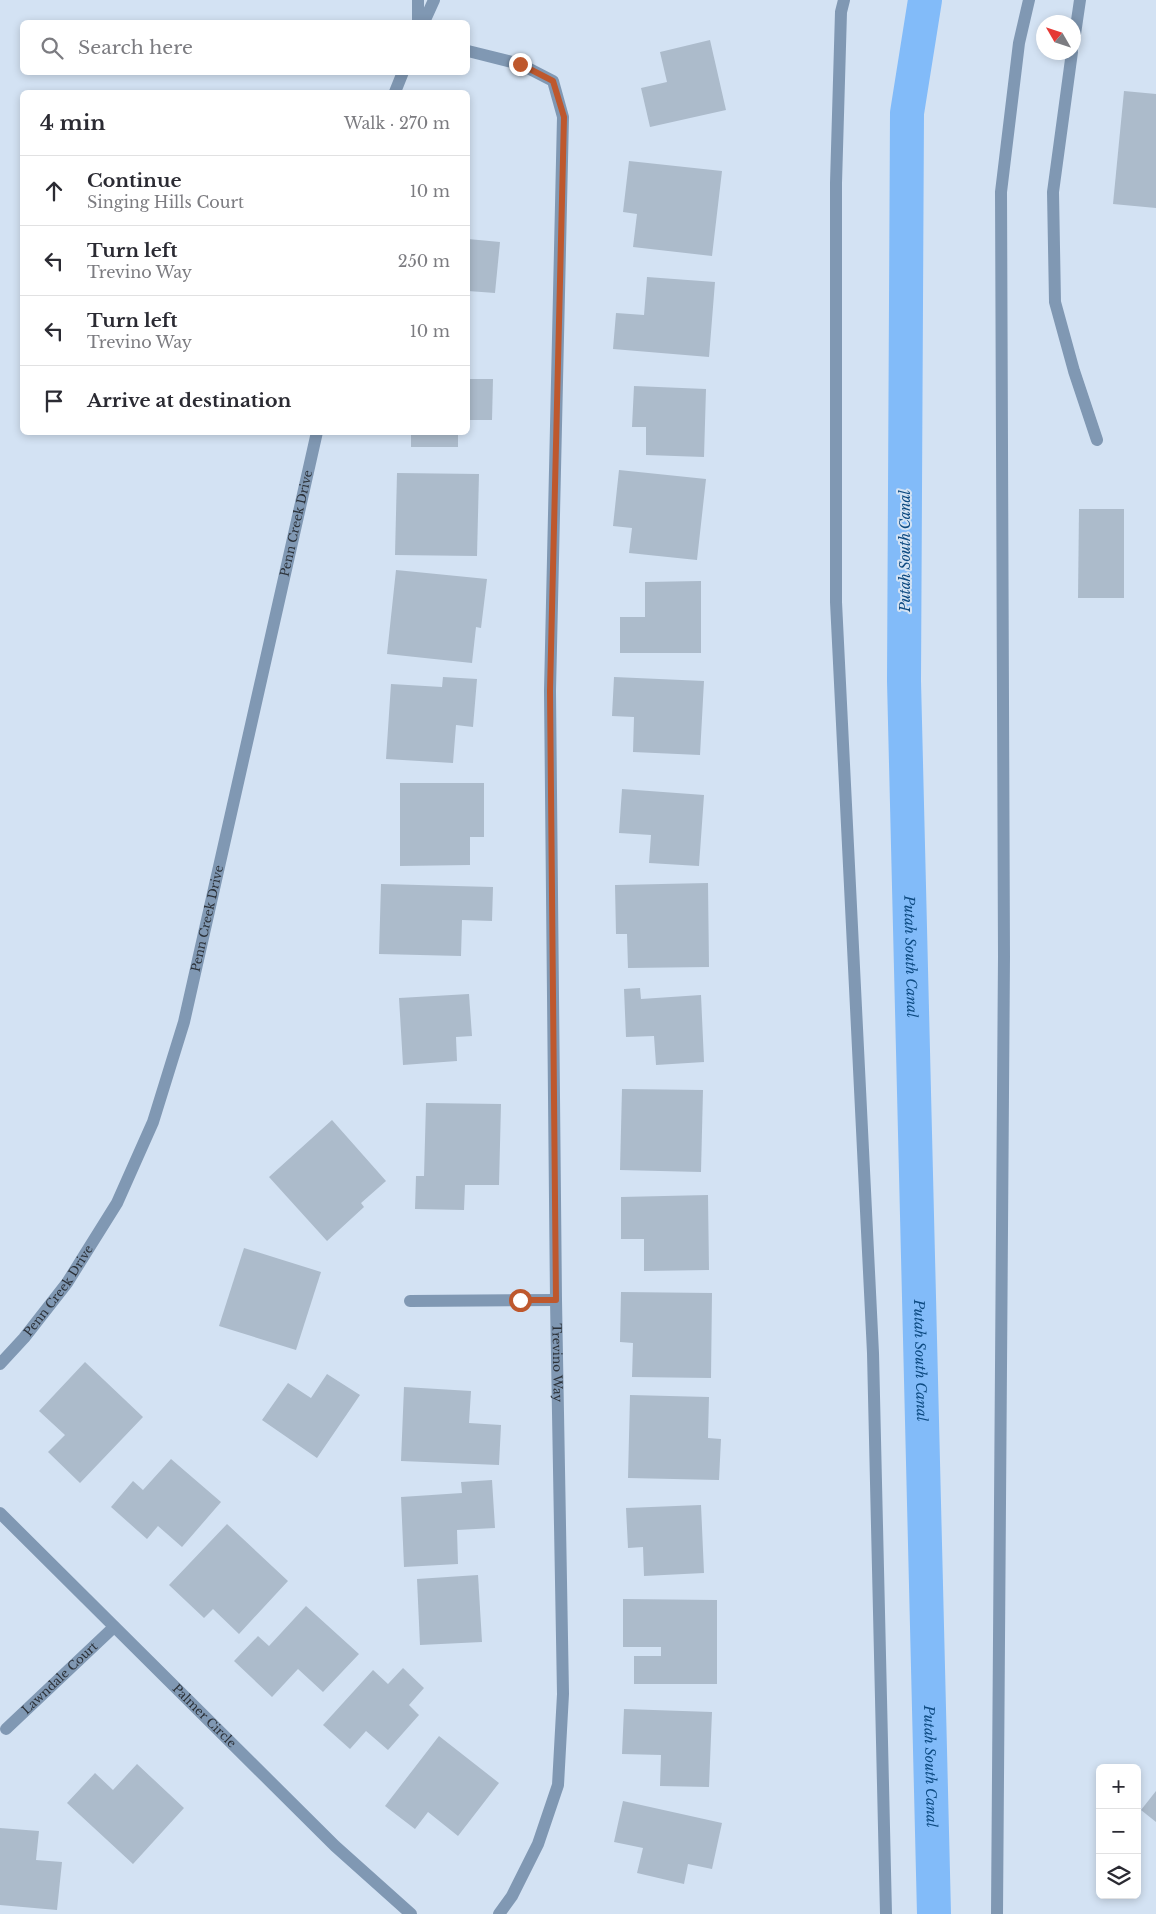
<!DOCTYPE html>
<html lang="en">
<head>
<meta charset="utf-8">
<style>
  body { margin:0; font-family:"Libre Baskerville",serif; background:#f7f7f7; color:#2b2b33 }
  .controls { position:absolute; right:15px; bottom:15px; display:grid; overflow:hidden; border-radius:8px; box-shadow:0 2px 8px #0003 }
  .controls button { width:45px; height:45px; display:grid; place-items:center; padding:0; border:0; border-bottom:1px solid #e1e1e2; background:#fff; color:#2b2b33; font:25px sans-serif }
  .compass { position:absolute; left:1036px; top:15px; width:45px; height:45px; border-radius:50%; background:#fff; box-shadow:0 2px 8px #0003; rotate:309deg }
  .stop { position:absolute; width:15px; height:15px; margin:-11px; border:4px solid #be582d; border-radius:50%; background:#fff }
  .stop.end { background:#be582d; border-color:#fff; box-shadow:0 1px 5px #0008 }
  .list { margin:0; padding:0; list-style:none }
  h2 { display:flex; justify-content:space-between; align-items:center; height:65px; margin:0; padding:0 20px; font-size:21px }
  h2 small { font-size:16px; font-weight:400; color:#7c7c81 }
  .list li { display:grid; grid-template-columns:32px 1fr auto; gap:15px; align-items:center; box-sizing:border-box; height:70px; padding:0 20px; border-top:1px solid #e1e1e2 }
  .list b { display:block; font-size:19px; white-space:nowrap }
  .list p { margin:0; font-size:16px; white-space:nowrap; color:#7c7c81 }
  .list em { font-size:16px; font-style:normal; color:#7c7c81 }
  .icon { flex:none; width:28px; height:28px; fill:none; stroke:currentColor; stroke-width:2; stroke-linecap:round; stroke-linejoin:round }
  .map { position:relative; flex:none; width:1156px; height:1914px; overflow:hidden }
  .search { position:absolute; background:#fff; box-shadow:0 2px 8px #0003; left:20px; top:20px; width:450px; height:55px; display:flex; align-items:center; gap:12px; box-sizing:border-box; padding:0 18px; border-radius:8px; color:#7c7c81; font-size:19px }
  .panel { position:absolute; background:#fff; box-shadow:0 2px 8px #0003; left:20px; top:90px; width:450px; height:345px; border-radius:8px }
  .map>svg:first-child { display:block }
</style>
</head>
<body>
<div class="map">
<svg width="1156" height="1914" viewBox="0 0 1156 1914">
  <rect width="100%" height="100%" fill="#d3e2f3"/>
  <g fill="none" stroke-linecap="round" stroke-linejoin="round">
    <!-- canal -->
    <path stroke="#82bbf9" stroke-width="34" id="s1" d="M925 0 907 113 904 681 934 1914"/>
  </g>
  <!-- building -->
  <g fill="#acbbcb">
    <path d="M710 40 726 110 650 127 641 88 667 82 660 52Z"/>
    <path d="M1124 91 1156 94V208L1113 204Z"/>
    <path d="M629 161 722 171 712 256 633 247 637 214 623 212Z"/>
    <path d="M468 239 500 242 495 293 468 291Z"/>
    <path d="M647 277 715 282 709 357 613 349 616 313 644 315Z"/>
    <path d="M468 379H493L492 420H468Z"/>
    <path d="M634 386 706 389 704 457 646 455V427H632Z"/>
    <rect x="411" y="432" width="47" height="15"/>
    <path d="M619 470 706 479 697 560 629 553 632 528 613 526Z"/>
    <path d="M397 473 479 474 477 556 395 555Z"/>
    <path d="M1079 509H1124V598H1078Z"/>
    <path d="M396 570 487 579 481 628 476 627 472 663 387 654Z"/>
    <path d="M701 581V653H620V617H645V582Z"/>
    <path d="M443 677 477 679 473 727 456 725 453 763 386 759 391 684 442 687Z"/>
    <path d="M614 677 704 681 700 755 633 752 634 717 612 716Z"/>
    <path d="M400 783H484V837H470V865L400 866Z"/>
    <path d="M622 789 704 795 699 866 649 863 651 835 619 833Z"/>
    <path d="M708 883 709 967 628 968 627 934H616L615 885Z"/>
    <path d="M381 884 493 887 492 921 462 920 461 956 379 954Z"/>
    <path d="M640 988 641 999 701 995 704 1062 656 1065 654 1036 626 1037 624 989Z"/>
    <path d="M469 994 472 1036 456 1037 457 1061 403 1065 399 998Z"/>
    <path d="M622 1089 703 1090 701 1172 620 1170Z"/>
    <path d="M426 1103 501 1104 499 1185H465L464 1210 415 1209 416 1176H424Z"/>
    <path d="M332 1120 386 1181 361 1203 364 1207 327 1241 269 1177Z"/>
    <path d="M708 1195 709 1270 644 1271V1239H621V1197Z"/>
    <path d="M244 1248 321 1272 296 1350 219 1326Z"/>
    <path d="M621 1292 712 1293 711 1378 632 1377 633 1343 620 1342Z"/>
    <path d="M85 1362 143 1417 80 1483 48 1452 65 1435 39 1411Z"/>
    <path d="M327 1374 360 1395 317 1458 262 1420 288 1383 311 1398Z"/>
    <path d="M404 1387 471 1391 469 1423 501 1425 499 1465 401 1461Z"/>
    <path d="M630 1395 709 1397 708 1438 721 1439 719 1480 628 1478Z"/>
    <path d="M171 1459 221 1502 182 1547 158 1526 147 1539 111 1507 133 1481 143 1490Z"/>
    <path d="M492 1480 495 1528 457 1530 458 1564 404 1567 401 1497 462 1493 461 1482Z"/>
    <path d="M701 1505 704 1573 644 1576 643 1547 628 1548 626 1508Z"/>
    <path d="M227 1524 288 1581 239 1634 213 1609 204 1618 169 1585Z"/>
    <path d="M478 1575 482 1642 420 1645 417 1579Z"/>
    <path d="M623 1599 717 1600V1684H634V1656H661V1647H623Z"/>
    <path d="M306 1606 359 1654 323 1692 298 1669 272 1697 234 1661 258 1636 269 1646Z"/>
    <path d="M403 1668 424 1688 409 1705 419 1715 388 1750 366 1731 350 1749 323 1725 373 1670 388 1684Z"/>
    <path d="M624 1709 712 1712 709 1787 660 1786 661 1755 622 1754Z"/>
    <path d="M439 1736 499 1783 458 1836 428 1812 415 1829 385 1806Z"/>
    <path d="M137 1764 184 1808 133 1864 67 1803 95 1773 113 1790Z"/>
    <path d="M1156 1791V1822L1141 1810Z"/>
    <path d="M623 1801 722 1823 712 1869 688 1864 684 1884 637 1873 643 1848 614 1842Z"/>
    <path d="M0 1828 39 1831 36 1860 62 1862 57 1910 0 1905Z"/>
  </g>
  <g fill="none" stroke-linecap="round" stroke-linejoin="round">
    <!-- minor -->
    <g stroke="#8098b3" stroke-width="12">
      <path d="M418 0V22"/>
      <path d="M844 0 841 12 836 183V602L873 1353 886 1914"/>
      <path d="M424 22 434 0"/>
      <path d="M1074 41 1080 0"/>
      <path id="s2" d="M468 51 520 64 553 81 563 117 550 691 556 1300 563 1694 558 1785 538 1844 512 1896 499 1914"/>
      <path d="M1072 52 1053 192 1055 302 1074 371 1097 440"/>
      <path d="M395 92 403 72"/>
      <path d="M410 1301 556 1300"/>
      <path id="s3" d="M0 1364 24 1338 67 1283 117 1203 153 1122 184 1022 317 432"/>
      <path id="s4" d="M0 1513 335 1846 411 1914"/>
      <path id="s5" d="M6 1729 114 1627"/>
      <path d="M997 1914 1004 956 1001 192 1019 43 1029 0"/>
    </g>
  </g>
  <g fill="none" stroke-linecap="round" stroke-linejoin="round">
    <!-- route -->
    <path stroke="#be582d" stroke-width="6" d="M520 1300H556L550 691 564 117 553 81 520 64"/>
  </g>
  <g text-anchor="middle" stroke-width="4" stroke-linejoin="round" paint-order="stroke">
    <!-- street labels -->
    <g font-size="12" fill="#2b3138" stroke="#d3e2f3">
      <text dy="4" stroke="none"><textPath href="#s3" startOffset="904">Penn Creek Drive</textPath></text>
      <text dy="4" stroke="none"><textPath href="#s3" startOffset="499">Penn Creek Drive</textPath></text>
      <text dy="4" stroke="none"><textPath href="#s3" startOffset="94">Penn Creek Drive</textPath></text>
      <text dy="4" stroke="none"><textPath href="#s2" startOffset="1374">Trevino Way</textPath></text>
      <text dy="4" stroke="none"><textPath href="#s5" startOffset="74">Lawndale Court</textPath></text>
      <text dy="4" stroke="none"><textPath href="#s4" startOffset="288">Palmer Circle</textPath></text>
    </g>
    <!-- water labels -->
    <g font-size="14" font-style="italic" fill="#0d4a81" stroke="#d3e2f3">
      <text transform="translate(905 551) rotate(-90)" y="5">Putah South Canal</text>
      <text dy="5" stroke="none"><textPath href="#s1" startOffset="958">Putah South Canal</textPath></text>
      <text dy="5" stroke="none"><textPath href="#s1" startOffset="1362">Putah South Canal</textPath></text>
      <text dy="5" stroke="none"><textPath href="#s1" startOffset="1768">Putah South Canal</textPath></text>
    </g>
  </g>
</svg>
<div class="controls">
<button>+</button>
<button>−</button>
<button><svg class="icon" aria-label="layers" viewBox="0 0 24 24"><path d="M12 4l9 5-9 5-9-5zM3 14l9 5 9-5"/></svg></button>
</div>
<svg class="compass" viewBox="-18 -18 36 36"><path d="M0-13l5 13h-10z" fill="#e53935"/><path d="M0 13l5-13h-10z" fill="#7c7c81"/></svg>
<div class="stop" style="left:520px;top:1300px"></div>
<div class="stop end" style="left:520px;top:64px"></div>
<div class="search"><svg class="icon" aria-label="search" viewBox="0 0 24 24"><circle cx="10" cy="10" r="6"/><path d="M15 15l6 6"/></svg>Search here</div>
<section class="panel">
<h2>4 min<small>Walk · 270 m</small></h2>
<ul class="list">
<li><svg class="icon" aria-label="ahead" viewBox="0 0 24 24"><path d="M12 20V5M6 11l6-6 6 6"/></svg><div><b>Continue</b><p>Singing Hills Court</p></div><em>10 m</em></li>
<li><svg class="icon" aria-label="left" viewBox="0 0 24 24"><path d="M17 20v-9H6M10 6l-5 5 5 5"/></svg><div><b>Turn left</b><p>Trevino Way</p></div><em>250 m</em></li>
<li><svg class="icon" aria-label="left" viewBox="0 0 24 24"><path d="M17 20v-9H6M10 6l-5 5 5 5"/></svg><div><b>Turn left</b><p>Trevino Way</p></div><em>10 m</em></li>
<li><svg class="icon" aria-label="arrive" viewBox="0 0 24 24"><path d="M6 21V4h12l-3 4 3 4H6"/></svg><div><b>Arrive at destination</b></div></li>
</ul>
</section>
</div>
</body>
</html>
